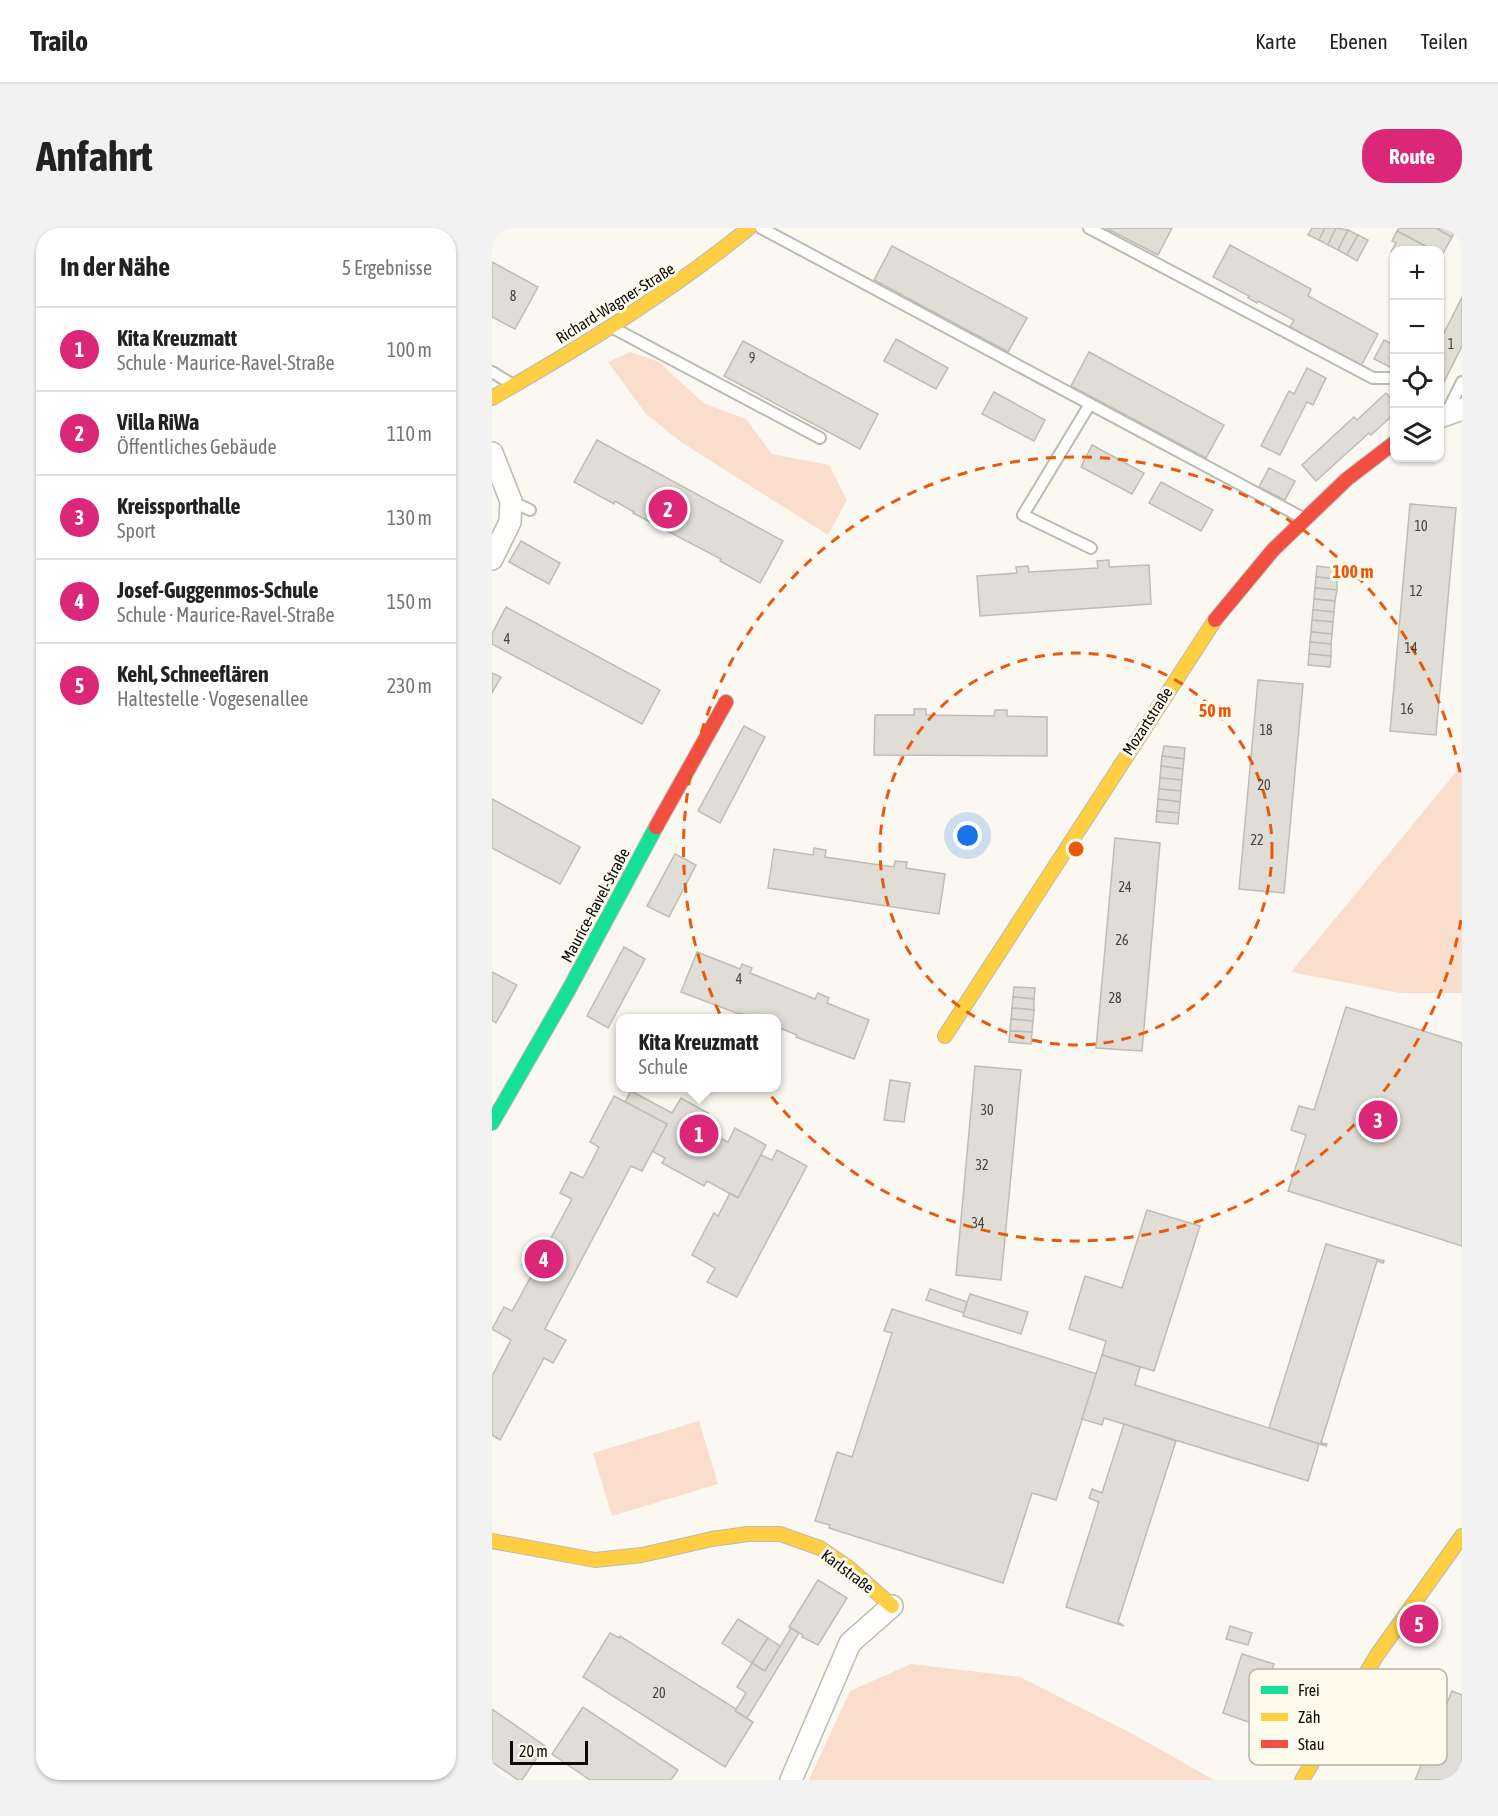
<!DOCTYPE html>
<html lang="de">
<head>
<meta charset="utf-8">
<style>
  body { margin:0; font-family:"Asap Condensed",sans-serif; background:#f2f2f2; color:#222 }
  .controls { position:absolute; right:18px; top:18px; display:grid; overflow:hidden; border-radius:12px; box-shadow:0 2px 4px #0004 }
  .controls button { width:54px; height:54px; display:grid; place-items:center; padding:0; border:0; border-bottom:2px solid #e0e0e0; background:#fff; color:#222; font:30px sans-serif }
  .scale { position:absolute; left:18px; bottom:15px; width:78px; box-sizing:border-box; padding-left:6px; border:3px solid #0d0b06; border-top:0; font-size:16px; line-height:21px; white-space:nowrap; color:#0d0b06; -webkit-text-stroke:4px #fefaec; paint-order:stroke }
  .you { position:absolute; left:476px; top:608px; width:21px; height:21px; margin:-15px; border:4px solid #fff; border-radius:50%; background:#1a73e8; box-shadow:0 0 0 9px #1a73e833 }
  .badge { display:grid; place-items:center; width:39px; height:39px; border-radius:50%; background:#db2777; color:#fff; font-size:20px; font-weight:700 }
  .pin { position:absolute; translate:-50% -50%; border:3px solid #fff; box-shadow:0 2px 6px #0006 }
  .popup { position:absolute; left:124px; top:786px; width:165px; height:78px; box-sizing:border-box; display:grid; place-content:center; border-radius:12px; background:#fff; filter:drop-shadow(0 2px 4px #0005); font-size:20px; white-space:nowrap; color:#767676 }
  .popup b { font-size:22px; color:#222 }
  .popup::after { content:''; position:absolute; left:50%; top:100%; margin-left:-12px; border:12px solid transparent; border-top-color:#fff }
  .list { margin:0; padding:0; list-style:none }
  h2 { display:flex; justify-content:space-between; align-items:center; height:78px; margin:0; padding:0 24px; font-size:26px }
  h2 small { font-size:20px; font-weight:400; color:#767676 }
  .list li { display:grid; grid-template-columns:39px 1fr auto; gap:18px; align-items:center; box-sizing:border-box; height:84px; padding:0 24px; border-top:2px solid #e0e0e0 }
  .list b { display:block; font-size:22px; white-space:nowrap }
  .list p { margin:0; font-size:20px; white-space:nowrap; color:#767676 }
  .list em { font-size:20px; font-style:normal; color:#767676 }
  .icon { flex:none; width:33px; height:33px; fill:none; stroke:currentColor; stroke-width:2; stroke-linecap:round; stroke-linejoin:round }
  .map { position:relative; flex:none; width:970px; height:1552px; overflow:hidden; border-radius:24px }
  header { display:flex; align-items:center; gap:36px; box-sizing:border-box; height:84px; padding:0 30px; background:#fff; border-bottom:2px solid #e0e0e0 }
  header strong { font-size:28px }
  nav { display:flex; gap:33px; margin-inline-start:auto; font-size:21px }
  .intro { display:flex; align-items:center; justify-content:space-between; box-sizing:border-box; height:144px; padding:0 36px }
  h1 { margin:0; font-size:42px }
  .button { padding:15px 27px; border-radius:24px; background:#db2777; color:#fff; font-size:21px; font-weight:700 }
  main { display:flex; gap:36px; padding:0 36px }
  aside { flex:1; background:#fff; border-radius:24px; box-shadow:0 2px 4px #0004 }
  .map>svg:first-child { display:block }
</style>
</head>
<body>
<header>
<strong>Trailo</strong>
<nav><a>Karte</a><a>Ebenen</a><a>Teilen</a></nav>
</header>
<div class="intro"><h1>Anfahrt</h1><a class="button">Route</a></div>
<main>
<aside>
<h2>In der Nähe<small>5 Ergebnisse</small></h2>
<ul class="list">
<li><span class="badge">1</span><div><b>Kita Kreuzmatt</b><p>Schule · Maurice-Ravel-Straße</p></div><em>100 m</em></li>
<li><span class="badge">2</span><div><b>Villa RiWa</b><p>Öffentliches Gebäude</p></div><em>110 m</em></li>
<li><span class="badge">3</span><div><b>Kreissporthalle</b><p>Sport</p></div><em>130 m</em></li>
<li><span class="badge">4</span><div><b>Josef-Guggenmos-Schule</b><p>Schule · Maurice-Ravel-Straße</p></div><em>150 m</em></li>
<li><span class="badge">5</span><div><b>Kehl, Schneeflären</b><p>Haltestelle · Vogesenallee</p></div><em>230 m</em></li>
</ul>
</aside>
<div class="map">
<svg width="970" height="1552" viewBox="0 0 970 1552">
  <rect width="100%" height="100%" fill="#faf8f0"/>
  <!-- green -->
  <g fill="#f9dece">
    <path d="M138 124 167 134 211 175 254 191 280 226 337 237 355 272 336 307 189 214 154 186 116 134Z"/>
    <path d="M970 537V765H908L799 744Z"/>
    <path d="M207 1193 226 1256 120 1288 101 1225Z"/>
    <path d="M419 1436 528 1449 637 1504 722 1552H317L358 1463Z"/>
  </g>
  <!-- building -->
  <g fill="#e0ddd7" stroke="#bfbcb6" stroke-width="1.5">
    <path d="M614 0H680L666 27Z"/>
    <path d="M820 0H833L827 12 816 7Z"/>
    <path d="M833 0H844L836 17 827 12Z"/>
    <path d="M844 0 856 2 846 22 836 17Z"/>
    <path d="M907 0H944L960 9 950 27 948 26V22H941L905 3Z"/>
    <path d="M944 0H965L960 9Z"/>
    <path d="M856 2 866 7 855 27 846 22Z"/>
    <path d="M905 3 941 22H902V26L899 24 904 15 900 13Z"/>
    <path d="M866 7 876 12 865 33 855 27Z"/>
    <path d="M738 17 819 61 816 68 886 106 869 138 838 121 837 123 827 118 829 116 798 99 802 92 766 73 765 75 756 70 757 68 721 49Z"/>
    <path d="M400 18 535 90 516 124 382 52Z"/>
    <path d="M0 34 46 59 23 101 0 89Z"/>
    <path d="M970 69V118L948 162V113Z"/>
    <path d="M404 111 456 140 444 161 392 133Z"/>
    <path d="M892 112 902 117V141L882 131Z"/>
    <path d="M251 113 386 186 368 221 232 148Z"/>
    <path d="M597 124 732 197 714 230 579 158Z"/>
    <path d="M815 140 834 150 821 177 815 174 788 227 769 218 797 163 802 166Z"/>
    <path d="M502 164 553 192 542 213 490 186Z"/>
    <path d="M894 165 902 174V186L879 207 877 205 824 253 810 237 862 189 865 192Z"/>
    <path d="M105 212 291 313 268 355 228 333 229 331 141 285 142 284 123 273 122 276 82 254Z"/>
    <path d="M600 217 652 245 640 266 589 239Z"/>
    <path d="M777 240 803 253 793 272 767 259Z"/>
    <path d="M669 254 721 282 709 303 657 275Z"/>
    <path d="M918 276 964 280 944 507 898 503Z"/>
    <path d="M29 313 68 335 57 356 17 334Z"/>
    <path d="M617 332V339L657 337 659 376 488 388 485 348 525 345 524 339 536 338 537 344 606 340 605 333Z"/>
    <path d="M825 338 847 341 845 351 824 349Z"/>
    <path d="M824 349 845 351V362L823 360Z"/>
    <path d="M823 360 845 362 843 373 822 371Z"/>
    <path d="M822 371 843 373 842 384 821 382Z"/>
    <path d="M14 379 168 462 150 496 0 416V406Z"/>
    <path d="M821 382 842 384 841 394 820 392Z"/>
    <path d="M820 392 841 394 840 406 819 404Z"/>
    <path d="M819 404 840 406 839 416 818 414Z"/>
    <path d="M818 414 839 416V428L817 426Z"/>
    <path d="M817 426 839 428 838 439 816 437Z"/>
    <path d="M0 445 9 449 0 465Z"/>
    <path d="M766 452 811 456 792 665 747 661Z"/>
    <path d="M422 481H434V487L502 488 503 482H515V488L555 489V528L382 527 383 487H422Z"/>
    <path d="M252 498 273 509 228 595 206 583Z"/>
    <path d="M672 518 693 520 692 531 670 528Z"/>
    <path d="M670 528 692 531 691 541 669 538Z"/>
    <path d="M669 538 691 541 690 552 668 550Z"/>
    <path d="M668 550 690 552 689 563 667 561Z"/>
    <path d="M667 561 689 563 688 574 666 571Z"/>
    <path d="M0 571 88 619 68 656 0 620Z"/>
    <path d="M666 571 688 574 687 585 665 583Z"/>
    <path d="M665 583 687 585 686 596 664 594Z"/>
    <path d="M623 610 668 615 650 823 604 820Z"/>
    <path d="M322 620 334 622 333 629 402 639 403 633 415 634 414 640 453 646 447 686 276 660 282 621 321 627Z"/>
    <path d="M183 626 204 637 177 689 155 678Z"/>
    <path d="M132 719 153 731 116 800 95 788Z"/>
    <path d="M205 724 248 741 250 736 260 740 258 745 323 771 326 765 337 770 335 775 377 792 362 831 304 809 305 807 285 799V790H263L248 785 247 786 189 764Z"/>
    <path d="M0 744 25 757 4 795 0 792Z"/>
    <path d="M522 759 543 760 542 771 521 769Z"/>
    <path d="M521 769 542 771V782L520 780Z"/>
    <path d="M854 779 970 815V1018L796 963 814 907 799 902 807 878 822 882Z"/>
    <path d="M520 780 542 782 541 793 519 791Z"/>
    <path d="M519 791 541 793 540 804 518 803Z"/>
    <path d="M518 803 540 804 539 816 517 814Z"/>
    <path d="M483 838 529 842 509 1052 464 1047Z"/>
    <path d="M398 852 418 855 412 894 392 892Z"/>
    <path d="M139 863 180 885 189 870 216 885 208 900 236 914 243 900 274 917 246 970 215 953 212 958 170 935 173 930 160 923 175 896 133 874Z"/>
    <path d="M122 868 175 896 150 943 139 938 53 1101 74 1112 61 1135 52 1130 8 1212 0 1207V1148L19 1112 0 1101 12 1079 20 1083 42 1043 30 1037 41 1015 53 1021 80 971 68 965 79 944 91 950 107 919 98 914Z"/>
    <path d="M285 922 315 938 245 1069 215 1054 223 1040 200 1027 222 985 226 988 238 965 246 970 269 927 280 932Z"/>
    <path d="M655 982 708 998 662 1143 610 1127 614 1113 577 1101 593 1048 630 1060Z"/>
    <path d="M834 1016 892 1033 891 1035 885 1033 829 1215 835 1216 834 1218 777 1200Z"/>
    <path d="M438 1061 475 1074 472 1085 434 1072Z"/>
    <path d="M478 1066 536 1084 529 1106 471 1088Z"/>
    <path d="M400 1081 605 1146 564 1272 540 1265 511 1355 337 1300 338 1297 323 1293 345 1224 360 1229 400 1105 392 1103Z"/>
    <path d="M610 1127 648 1139 643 1157 827 1216 816 1253 612 1190 610 1197 590 1191Z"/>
    <path d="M632 1196 684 1213 626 1394 632 1398 574 1379 607 1274 597 1270 600 1261 610 1265Z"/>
    <path d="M326 1352 355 1370 326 1417 310 1409 311 1407 297 1399Z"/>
    <path d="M246 1391 276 1410 260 1435 230 1415Z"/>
    <path d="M738 1398 760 1405 756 1417 734 1411Z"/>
    <path d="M299 1400 307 1405 255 1490 243 1483 254 1465 245 1459 260 1435 273 1443Z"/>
    <path d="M118 1405 127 1410 128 1408 244 1481 243 1483 261 1494 233 1539 91 1449Z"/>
    <path d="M276 1410 288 1418 273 1443 260 1435Z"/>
    <path d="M750 1426 782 1436 762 1496 731 1485Z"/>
    <path d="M960 1463 970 1467V1552H923Z"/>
    <path d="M91 1479 186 1542 179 1552H98L60 1526Z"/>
    <path d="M0 1481 53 1518 30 1552H26L0 1534Z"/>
  </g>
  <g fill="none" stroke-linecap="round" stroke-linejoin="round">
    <!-- lane casing -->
    <g stroke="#bcbab4" stroke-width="14">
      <g id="lane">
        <path d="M269 0 811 290"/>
        <path d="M597 0 881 150H902"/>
        <path d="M123 101 328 210"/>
        <path d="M0 144 18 155"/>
        <path d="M598 176 531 287 599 320"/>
        <path d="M955 184 970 154"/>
        <path d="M19 273 38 282"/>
      </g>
    </g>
    <!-- street casing -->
    <g stroke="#bcbab4" stroke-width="24">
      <g id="street">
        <path d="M948 189 970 181"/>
        <path d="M0 225 19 273 18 294 0 331"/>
        <path d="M299 1552 358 1415 400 1378"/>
      </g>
    </g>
    <!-- fast casing -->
    <g stroke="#bcbab4" stroke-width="16">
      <path id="fast" d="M0 895 76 763 164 599"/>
    </g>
    <!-- slow casing -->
    <g stroke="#bcbab4" stroke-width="16">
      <g id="slow">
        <path d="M0 170C89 119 177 65 257 0"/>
        <path d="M453 808 723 392"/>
        <path d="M0 1313 103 1332 150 1327 220 1311 256 1306H288L328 1320 357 1340 400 1378"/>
        <path d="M810 1552 885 1427 970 1308"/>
      </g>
    </g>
    <!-- jam casing -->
    <g stroke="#bcbab4" stroke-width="16">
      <g id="jam">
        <path d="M723 392 781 322 855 251 902 215"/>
        <path d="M164 599 234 474"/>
      </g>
    </g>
    <!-- lane -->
    <use href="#lane" stroke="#fefefd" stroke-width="10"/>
    <!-- street -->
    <use href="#street" stroke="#fefefd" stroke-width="21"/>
    <!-- fast -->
    <use href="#fast" stroke="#16e098" stroke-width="14"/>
    <!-- slow -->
    <use href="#slow" stroke="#ffcf43" stroke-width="14"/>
    <!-- jam -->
    <use href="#jam" stroke="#f24e42" stroke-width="14"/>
  </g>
  <!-- distance rings -->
  <g fill="none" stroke="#e8590c" stroke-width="3" stroke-dasharray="10 8">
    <circle cx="584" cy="621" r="196"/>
    <path d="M969 692A392 392 0 1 1 969 550"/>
  </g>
  <g text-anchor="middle" stroke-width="6" stroke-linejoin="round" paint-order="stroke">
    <!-- number labels -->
    <g font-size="14" fill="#44423c">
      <text x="21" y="73">8</text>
      <text x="959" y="121">1</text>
      <text x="260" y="135">9</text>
      <text x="929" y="303">10</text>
      <text x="924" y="368">12</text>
      <text x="15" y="416">4</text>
      <text x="919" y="425">14</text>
      <text x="915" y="486">16</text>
      <text x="774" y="507">18</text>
      <text x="772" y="562">20</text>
      <text x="765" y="617">22</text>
      <text x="633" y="664">24</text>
      <text x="630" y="717">26</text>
      <text x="247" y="756">4</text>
      <text x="623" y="775">28</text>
      <text x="495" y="887">30</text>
      <text x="490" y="942">32</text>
      <text x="486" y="1000">34</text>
      <text x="167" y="1470">20</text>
    </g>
    <!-- street labels -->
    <g font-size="16" fill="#0d0b06" stroke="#fefaec">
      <text transform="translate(123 75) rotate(-32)" y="6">Richard-Wagner-Straße</text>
      <text transform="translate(655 493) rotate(-57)" y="6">Mozartstraße</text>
      <text transform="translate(103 677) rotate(-62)" y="6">Maurice-Ravel-Straße</text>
      <text transform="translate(356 1343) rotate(37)" y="6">Karlstraße</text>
    </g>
  </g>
  <!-- legend -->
  <rect x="757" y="1441" width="198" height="96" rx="9" fill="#fefaec" stroke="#b6b2a7" stroke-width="1.5"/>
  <rect x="769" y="1458" width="27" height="8" fill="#16e098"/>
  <rect x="769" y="1485" width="27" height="8" fill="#ffcf43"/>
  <rect x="769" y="1512" width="27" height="8" fill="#f24e42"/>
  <g font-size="16" fill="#0d0b06">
    <text x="806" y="1468">Frei</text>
    <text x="806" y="1495">Zäh</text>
    <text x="806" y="1522">Stau</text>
  </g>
  <circle cx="584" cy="621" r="9" fill="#e8590c" stroke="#fefaec" stroke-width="3"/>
  <g font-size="18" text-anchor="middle" font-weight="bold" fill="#e8590c" stroke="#fefaec" stroke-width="6" stroke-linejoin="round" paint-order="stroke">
    <text x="861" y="350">100 m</text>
    <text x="723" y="489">50 m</text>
  </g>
</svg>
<div class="controls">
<button>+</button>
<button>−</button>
<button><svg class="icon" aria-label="locate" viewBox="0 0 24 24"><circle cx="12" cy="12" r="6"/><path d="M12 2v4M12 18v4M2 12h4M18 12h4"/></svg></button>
<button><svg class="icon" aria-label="layers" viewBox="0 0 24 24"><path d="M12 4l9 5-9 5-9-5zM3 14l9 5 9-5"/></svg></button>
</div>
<div class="scale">20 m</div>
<div class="you"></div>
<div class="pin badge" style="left:207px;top:906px">1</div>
<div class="popup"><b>Kita Kreuzmatt</b>Schule</div>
<div class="pin badge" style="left:176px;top:281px">2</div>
<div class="pin badge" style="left:886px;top:892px">3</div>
<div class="pin badge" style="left:52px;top:1031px">4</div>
<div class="pin badge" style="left:927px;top:1396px">5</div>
</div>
</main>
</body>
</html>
